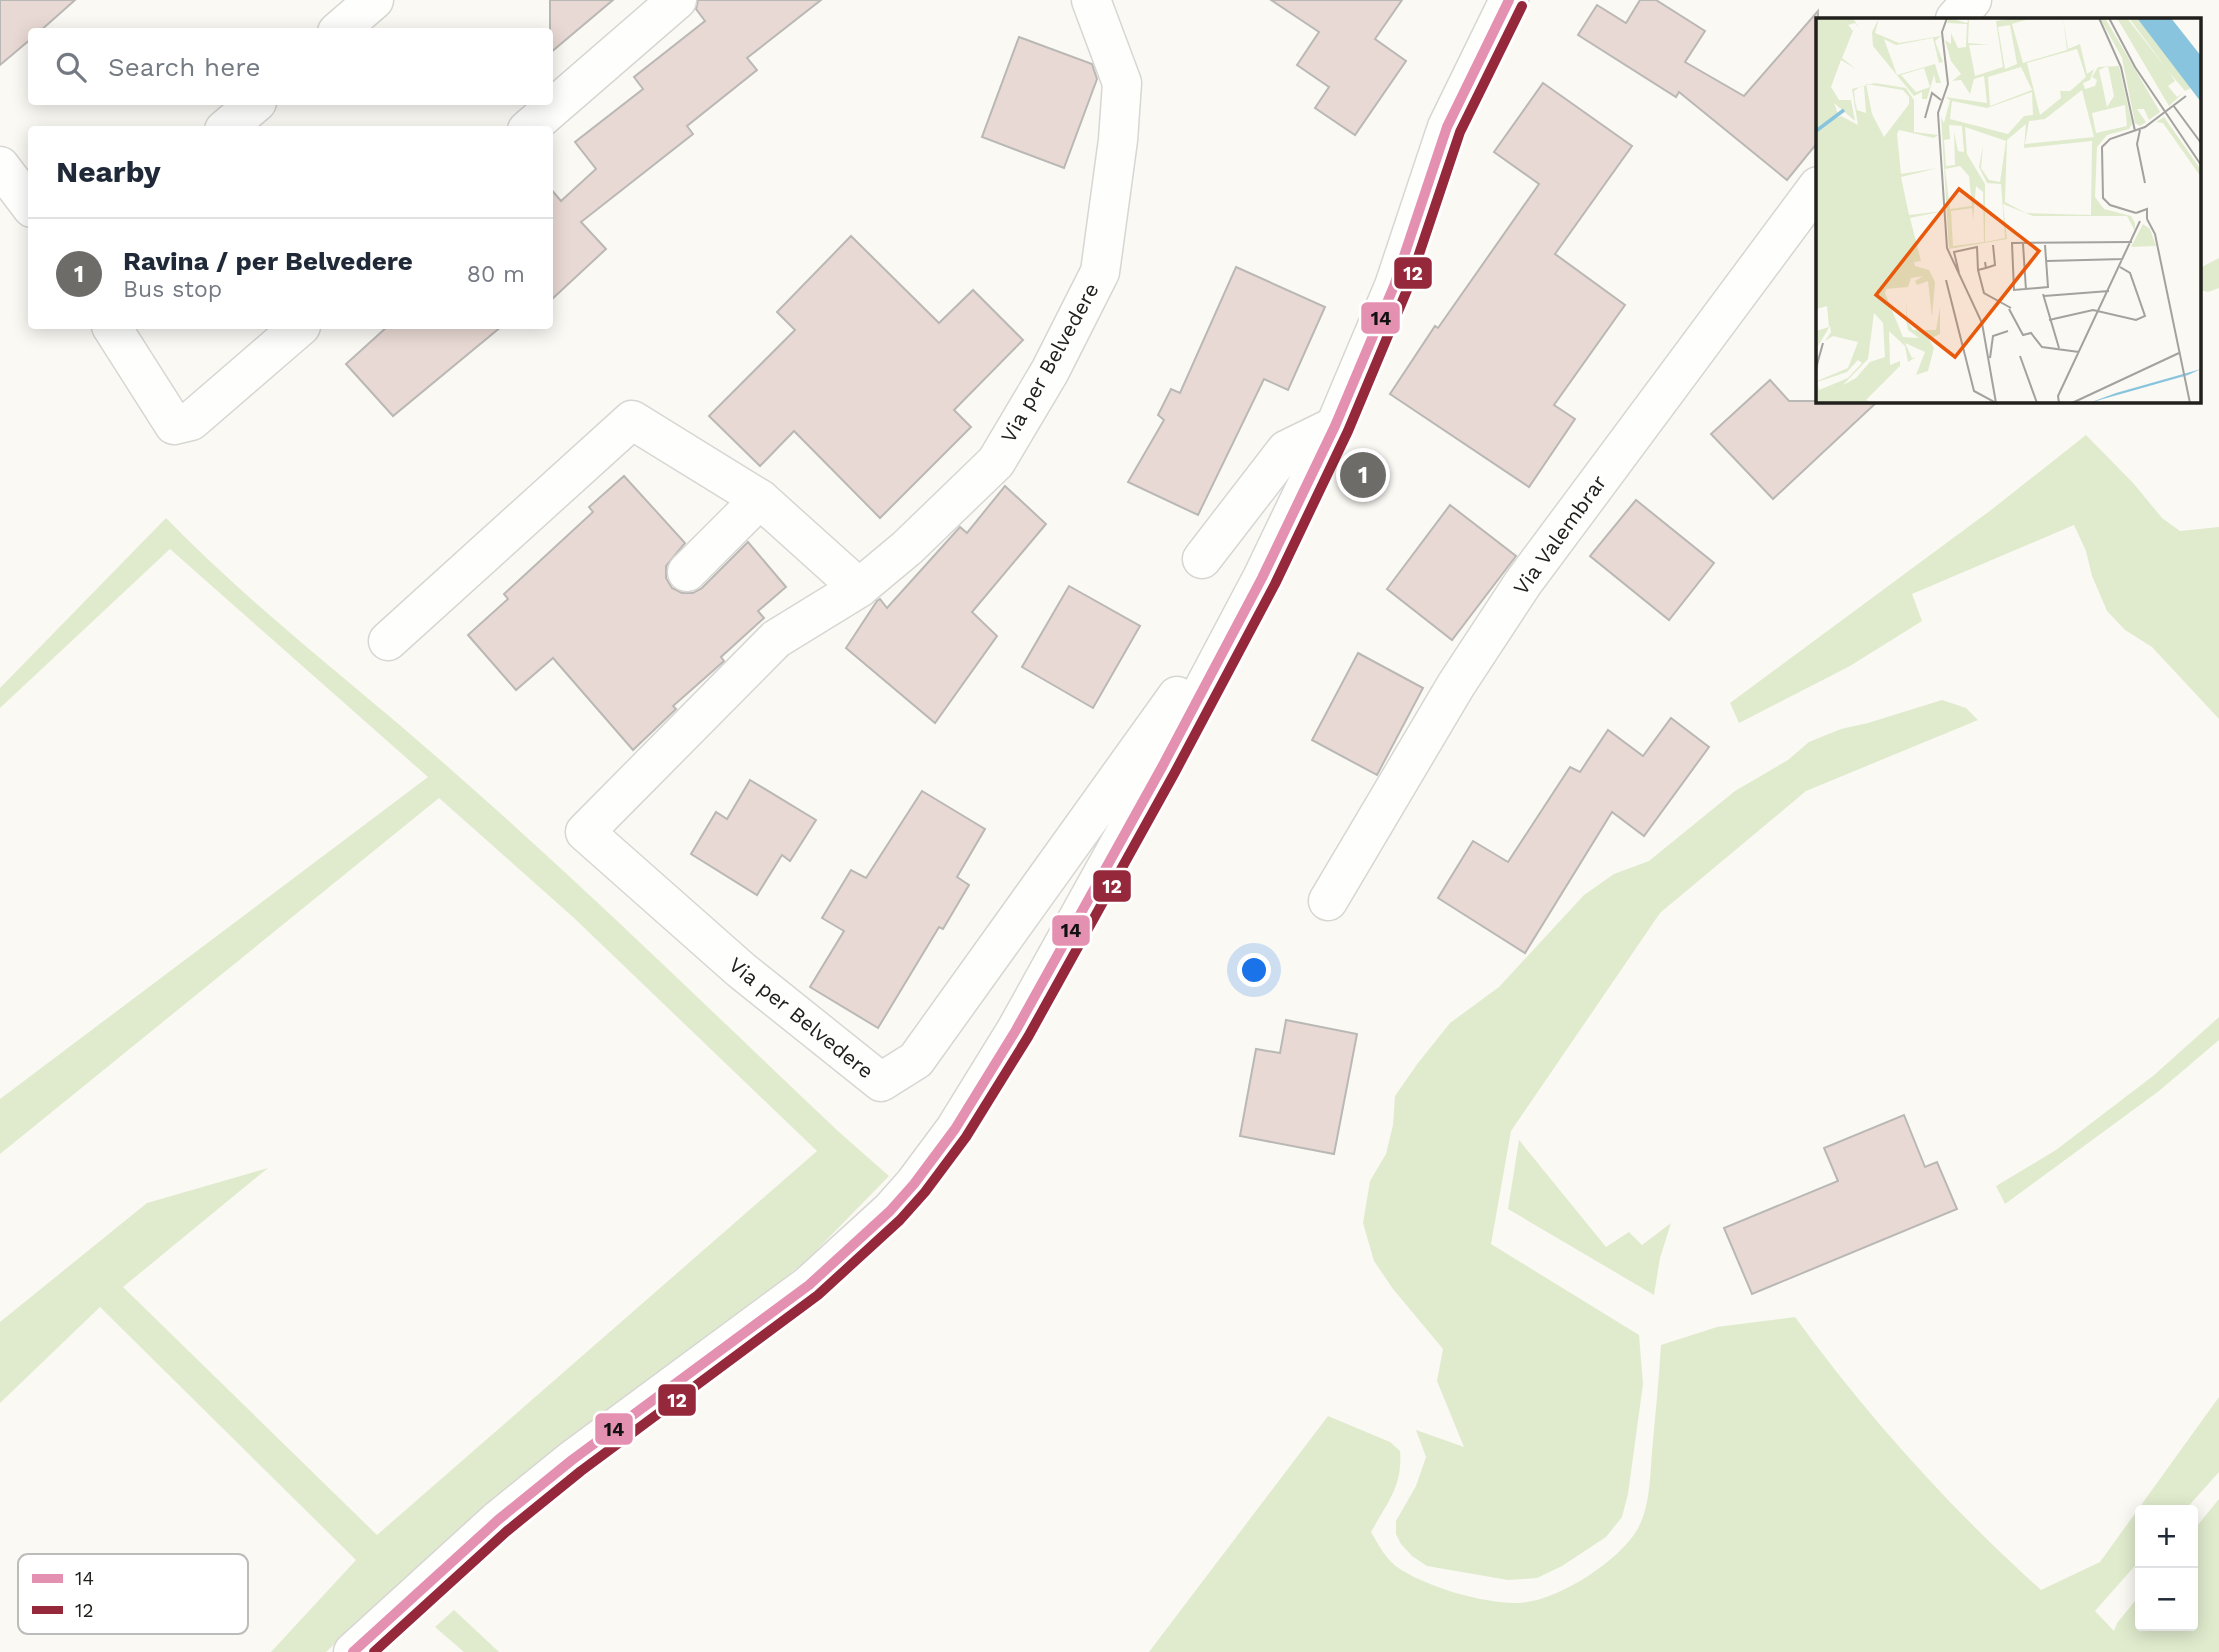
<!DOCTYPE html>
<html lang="en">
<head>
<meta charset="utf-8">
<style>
  body { margin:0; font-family:"Work Sans",sans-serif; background:#f2f2f3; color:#1f2937 }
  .controls { position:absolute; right:21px; bottom:21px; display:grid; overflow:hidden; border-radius:7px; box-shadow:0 4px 18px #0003 }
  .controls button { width:63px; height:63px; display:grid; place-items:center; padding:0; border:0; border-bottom:2px solid #e0e1e3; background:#fff; color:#1f2937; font:35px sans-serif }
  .you { position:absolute; left:1255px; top:971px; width:24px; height:24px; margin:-18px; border:5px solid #fff; border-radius:50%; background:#1a73e8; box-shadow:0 0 0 10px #1a73e833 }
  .badge { display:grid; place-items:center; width:46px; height:46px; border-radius:50%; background:#6d6c68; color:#fff; font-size:23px; font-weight:700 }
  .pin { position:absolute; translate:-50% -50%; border:4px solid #fff; box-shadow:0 2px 7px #0006 }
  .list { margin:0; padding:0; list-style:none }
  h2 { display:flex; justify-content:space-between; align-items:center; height:91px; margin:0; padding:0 28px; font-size:30px }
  h2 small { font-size:23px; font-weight:400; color:#747a83 }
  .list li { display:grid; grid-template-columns:46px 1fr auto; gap:21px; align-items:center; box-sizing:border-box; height:112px; padding:0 28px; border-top:2px solid #e0e1e3 }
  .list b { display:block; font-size:26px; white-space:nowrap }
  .list p { margin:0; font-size:23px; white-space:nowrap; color:#747a83 }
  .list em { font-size:23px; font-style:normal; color:#747a83 }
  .icon { flex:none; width:38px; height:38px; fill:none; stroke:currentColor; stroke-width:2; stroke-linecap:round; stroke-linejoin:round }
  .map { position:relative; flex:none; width:2219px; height:1652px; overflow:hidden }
  .search { position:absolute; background:#fff; box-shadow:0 4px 18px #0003; left:28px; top:28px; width:525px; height:77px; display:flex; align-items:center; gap:18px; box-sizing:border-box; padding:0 24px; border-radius:7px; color:#747a83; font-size:26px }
  .panel { position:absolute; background:#fff; box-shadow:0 4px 18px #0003; left:28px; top:126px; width:525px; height:203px; border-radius:7px }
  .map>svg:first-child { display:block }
</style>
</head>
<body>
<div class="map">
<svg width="2219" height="1652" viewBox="0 0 2219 1652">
  <rect width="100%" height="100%" fill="#faf9f4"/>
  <!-- green -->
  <g fill="#e0ebcd">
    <path d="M2219 258V288L2208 292 2200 290V268Z"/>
    <path d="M2086 435 2134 484 2162 518 2180 531 2219 527V719L2152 647 2125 630 2107 611 2092 576 2086 551 2074 525 1912 594 1922 621 1850 666 1739 723 1730 703 1991 510Z"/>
    <path d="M166 518C256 611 360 688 456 774 587 889 712 1012 839 1132L889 1176 807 1260 383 1599 326 1652H271L356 1560 100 1307 0 1403V1322L147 1203 268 1168 123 1287 377 1535 817 1151 574 918 439 798 0 1154V1099L428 777 170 549 0 708V688Z"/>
    <path d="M1942 700 1966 708 1978 720 1806 791 1660 913 1511 1131 1491 1244 1639 1335 1643 1384 1628 1494 1622 1517 1606 1537 1562 1566 1537 1578 1508 1580 1427 1566 1412 1556 1401 1544 1396 1534V1521L1416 1486 1426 1457 1416 1430 1464 1447 1437 1381 1443 1349 1393 1289 1374 1261 1363 1223 1370 1181 1386 1154 1393 1125 1395 1096 1418 1063 1450 1023 1499 987 1584 895 1614 874 1649 861 1735 791 1788 760 1809 742 1841 729 1868 723Z"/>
    <path d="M2219 1017V1040L2159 1091 2005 1204 1996 1186 2056 1150 2153 1076Z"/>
    <path d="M1519 1140 1606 1247 1629 1232 1642 1245 1671 1223 1660 1258 1654 1295 1508 1209Z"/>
    <path d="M1795 1317C1867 1416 1950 1508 2041 1590L2100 1562 2219 1397V1472L2185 1510H2140V1560L2095 1611 2114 1631 2117 1623 2140 1595V1626H2193V1531L2219 1499V1652H1149L1328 1416 1390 1442 1400 1451C1403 1486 1387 1503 1371 1532 1379 1546 1387 1561 1400 1569 1430 1588 1482 1603 1517 1603 1555 1603 1618 1562 1637 1530 1650 1508 1650 1477 1652 1452 1655 1416 1659 1381 1661 1345L1717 1327Z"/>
    <path d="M454 1610 499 1652H464L435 1627Z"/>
  </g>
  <!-- building -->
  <g fill="#e9d9d4" stroke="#bab8b5" stroke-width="2">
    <path d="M0 0H75L39 32H32V38L0 65Z"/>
    <path d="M550 0H613L550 53Z"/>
    <path d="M698 0H821L747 58 757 70 687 126 693 134 581 222 606 249 550 301V188L561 201 596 169 575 142 643 89 634 77 705 21 696 9Z"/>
    <path d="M1271 0H1402L1375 39 1406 61 1355 135 1315 108 1329 87 1297 65 1319 32Z"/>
    <path d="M1640 0H1656L1705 31 1685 62 1744 96 1818 11V142L1787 180 1679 92 1676 97 1578 35 1597 5 1626 23Z"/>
    <path d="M1019 37 1092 64 1097 79 1064 168 982 137Z"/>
    <path d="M1543 83 1632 146 1555 254 1625 305 1554 405 1575 419 1529 487 1390 394 1435 326 1438 328 1539 184 1494 152Z"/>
    <path d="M851 236 939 323 973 290 1023 340 954 410 971 427 880 518 794 431 760 466 709 416 795 330 777 312Z"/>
    <path d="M1236 267 1325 307 1288 390 1264 379 1198 515 1128 482 1164 420 1158 415 1171 389 1180 393Z"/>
    <path d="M388 326H502L393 416 346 364Z"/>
    <path d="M1770 380 1789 401H1878L1773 499 1711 434Z"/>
    <path d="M624 476 685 543 666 566V578L672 588 682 593H693L702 588 748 542 786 587 758 611 764 618 721 657 724 661 673 706 676 709 633 750 553 658 516 690 468 635 508 599 504 594 593 512 589 507Z"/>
    <path d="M1005 486 1046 524 972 612 997 636 935 723 846 648 877 601 880 599 887 608 960 527 967 533Z"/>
    <path d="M1636 500 1714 563 1669 620 1590 556Z"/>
    <path d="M1450 505 1516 556 1452 640 1387 589Z"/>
    <path d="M1069 586 1140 626 1093 708 1022 667Z"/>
    <path d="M1358 653 1423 688 1377 775 1312 740Z"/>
    <path d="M1671 718 1709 747 1644 836 1612 812 1525 953 1438 898 1473 841 1508 862 1570 767 1580 772 1608 730 1643 756Z"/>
    <path d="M750 780 816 820 790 861 782 855 757 895 691 854 716 812 727 819Z"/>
    <path d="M922 791 985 829 957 877 969 885 943 929 939 927 878 1028 810 987 844 931 822 918 851 870 866 878Z"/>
    <path d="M1286 1020 1357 1034 1334 1154 1240 1136 1256 1049 1280 1053Z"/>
    <path d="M1904 1115 1925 1167 1937 1162 1957 1209 1752 1294 1724 1228 1838 1181 1824 1148Z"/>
  </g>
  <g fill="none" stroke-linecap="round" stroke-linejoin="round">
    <!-- minor casing -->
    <g stroke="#d7d6d3" stroke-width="41">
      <g id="minor">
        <path d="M1955 19 1972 0"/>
        <path d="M337 32 374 0"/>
        <path d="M224 130 257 102"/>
        <path d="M527 130 677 0"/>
        <path d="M0 166 32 208"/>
        <path d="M111 326 174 425 191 421 301 326"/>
        <path d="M1202 559 1286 450 1335 426"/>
        <path d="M687 572 760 499 859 588 776 639 585 832 741 970 881 1082 916 1060 1177 696"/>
        <path d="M859 588 907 548 996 462 1050 371 1100 272 1118 140 1122 83 1091 0"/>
        <path d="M388 641 632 420 760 499"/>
        <path d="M1328 901 1456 685 1523 583 1818 186"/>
        <path d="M353 1652 498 1520 572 1460 809 1285 890 1211 914 1184 955 1129 1016 1030 1162 767 1262 578 1335 426 1394 286 1447 127 1509 0"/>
      </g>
    </g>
    <!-- minor -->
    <use href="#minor" stroke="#fefefd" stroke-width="38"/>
    <!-- bus-1 casing -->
    <g stroke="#fff" stroke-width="16">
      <path id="bus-1" d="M353 1652 498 1520 572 1460 809 1285 890 1211 914 1184 955 1129 1016 1030 1162 767 1262 578 1335 426 1394 286 1447 127 1509 0"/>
    </g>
    <!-- bus-2 casing -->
    <g stroke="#fff" stroke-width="16">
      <path id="bus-2" d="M374 1652 507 1531 581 1471 818 1295 900 1220 925 1192 966 1137 1028 1037 1174 774 1275 584 1348 431 1407 290 1460 132 1522 6"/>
    </g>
    <!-- bus-1 -->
    <use href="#bus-1" stroke="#e490b0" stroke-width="10"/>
    <!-- bus-2 -->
    <use href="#bus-2" stroke="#95293b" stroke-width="10"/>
  </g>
  <g text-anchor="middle" stroke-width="5" stroke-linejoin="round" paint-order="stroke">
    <!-- street labels -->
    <g font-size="21" fill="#21201d" stroke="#fff">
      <text transform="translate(1050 363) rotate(-61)" y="7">Via per Belvedere</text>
      <text transform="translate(1560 535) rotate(-54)" y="7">Via Valembrar</text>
      <text transform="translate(801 1018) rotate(39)" y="7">Via per Belvedere</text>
    </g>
  </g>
  <!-- overview -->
  <g transform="translate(1816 18)">
    <rect width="385" height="385" fill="#faf9f4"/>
    <path d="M0 0H37L43 10 39 5 32 7 37 13 26 40 40 51 25 42 15 69 23 82H35L39 103 18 85 22 96 18 101 25 98 42 107 36 71 59 65 90 70 98 82V114L122 117 118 120 83 112 81 116 85 156 122 150 85 159 93 197 128 193 94 200 105 243 98 244 99 248 113 252 119 264 116 299 112 263 101 267 99 263 107 258 95 260 92 269 70 271 69 275 87 319 103 320 92 312 90 302V284L91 303 97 312H120L124 289V316L113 321 118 330 112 353 100 357 109 334 89 325 96 340 100 339 92 344 89 328 73 313 74 347 84 343V348L50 382 59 385 0 384V352L3 340 1 363 32 350 42 324 17 318 9 323 15 314 14 308 2 328 0 346V313L13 309 11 288 0 291ZM50 66 87 72 93 79V86L68 119 56 96ZM45 68H48L50 95 41 92 39 83 38 73ZM58 295 67 305 69 339 54 344 40 360 27 367 52 341ZM42 342 46 345 32 360 3 372 1 364 31 354ZM63 0 59 15 83 25 125 18 119 23 127 44 123 45 117 20 80 27 68 21 81 57 119 46 125 65H120L118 57 111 81H106V74L98 78 57 28 56 14ZM108 50 114 69 100 74 85 57ZM133 0 151 5 153 0 152 25 174 27H153L159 58 187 49 180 3 200 0H216L196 6 207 45 251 32 247 0 252 31 264 26 271 56 278 51 274 62 267 65 269 71 279 68 281 62 276 59 282 49 303 48 316 106 313 111 291 117 281 129 279 179 288 191 315 198 319 205V213L311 198H217L187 186 191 221 133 231 125 99 128 105 134 82 129 79 171 85 168 58 158 61 154 76 145 62 136 63 145 56 135 43 129 22 135 26V15L142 30 150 29 151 6 131 5ZM194 7 201 46 189 51 182 9ZM261 31 270 59 254 73H244L245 80 224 97 211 45ZM292 48 298 78 291 89 283 52ZM205 49 216 72 174 88 172 59ZM266 72 278 119 209 126 213 103 229 101ZM216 74 217 97 208 98 192 116 134 101 136 83 171 90ZM309 87 311 108 280 115 276 95ZM210 106 208 130 276 123 275 197 210 195 189 184 191 122ZM133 107 146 108 148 134 142 133 138 114 139 147 130 148 128 122 134 121ZM149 109 190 123 184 164 173 162 165 150 167 127 163 149 171 165 185 166 189 220 169 224V166L151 136ZM144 148 153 158 156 188 134 191 129 151ZM160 168 167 174 168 224 137 228 135 193 156 190 157 202ZM284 0H289L344 94 333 102 328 91H321L330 104 324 108 319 105 306 40ZM301 0H311L350 50 313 0H321L375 70 369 73 353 54 359 63 352 68 361 79 367 75 353 88ZM348 99 385 152V159L347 105 340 104ZM327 206 334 211 340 228 315 229Z" fill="#e0ebcd" fill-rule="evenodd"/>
    <path d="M321 0H355L385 38V84ZM385 351 372 357 273 385 300 375Z" fill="#88c4de"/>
    <path fill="none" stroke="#88c4de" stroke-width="3.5" d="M0 113 28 92"/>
    <path fill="none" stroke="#a3a29e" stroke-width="2" d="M283 0 305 49 319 113M293 0 319 49 385 147M357 87 385 125M109 100 116 75 125 82M324 112 321 126 329 165M320 195 294 187 287 180 286 129 294 121 329 109 370 78M320 195 331 191V201M331 201 339 216 374 385M207 226 210 272M229 227 232 269 198 272 196 225 316 224M231 243 307 241M170 250 179 247 177 227M162 252 168 275 195 290M143 255 138 234 161 229 162 252 170 250 169 244M130 262 158 373 180 385 166 305 131 230 122 95 132 66 126 14 131 0M227 276 243 330M228 278 293 273M193 291 207 317 215 315 226 329 263 334M233 302 277 292 320 302 329 298 314 255 304 249M204 338 221 385M174 340 177 318 192 313M0 350 7 325M243 385 242 378 324 203M256 385 363 335"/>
    <path fill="#e8590c" fill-opacity="0.15" stroke="#e8590c" stroke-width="3.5" d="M143 171 223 233 139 339 60 277Z"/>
    <rect width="385" height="385" fill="none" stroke="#21201d" stroke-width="3.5"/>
  </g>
  <!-- legend -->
  <rect x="18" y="1554" width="230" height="80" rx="10" fill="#fff" stroke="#bcbcbb" stroke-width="2"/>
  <rect x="32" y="1574" width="31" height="9" fill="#e490b0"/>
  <rect x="32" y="1606" width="31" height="8" fill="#95293b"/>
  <g font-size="19" fill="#21201d">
    <text x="75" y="1585">14</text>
    <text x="75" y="1617">12</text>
  </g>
  <g stroke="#fff" stroke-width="2.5">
    <rect x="1393" y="256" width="40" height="34" rx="7" fill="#95293b"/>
    <rect x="1360" y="301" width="41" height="34" rx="7" fill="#e490b0"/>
    <rect x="1092" y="869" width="40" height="34" rx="7" fill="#95293b"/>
    <rect x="1051" y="914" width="40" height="33" rx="7" fill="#e490b0"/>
    <rect x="657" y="1383" width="40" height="34" rx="7" fill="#95293b"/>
    <rect x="594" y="1412" width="40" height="34" rx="7" fill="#e490b0"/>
  </g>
  <g font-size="19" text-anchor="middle" font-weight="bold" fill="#fff">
    <text x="1413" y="280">12</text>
    <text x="1112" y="893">12</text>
    <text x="677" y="1407">12</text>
  </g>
  <g font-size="19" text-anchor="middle" font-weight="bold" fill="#111">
    <text x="1381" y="325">14</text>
    <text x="1071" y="937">14</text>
    <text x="614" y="1436">14</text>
  </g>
</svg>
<div class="controls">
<button>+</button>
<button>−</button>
</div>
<div class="you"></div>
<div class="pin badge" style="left:1363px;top:475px">1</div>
<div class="search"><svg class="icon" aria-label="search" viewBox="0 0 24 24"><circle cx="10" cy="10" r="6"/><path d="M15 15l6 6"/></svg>Search here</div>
<section class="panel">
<h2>Nearby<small></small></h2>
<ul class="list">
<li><span class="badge">1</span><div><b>Ravina / per Belvedere</b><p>Bus stop</p></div><em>80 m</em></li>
</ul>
</section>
</div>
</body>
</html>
